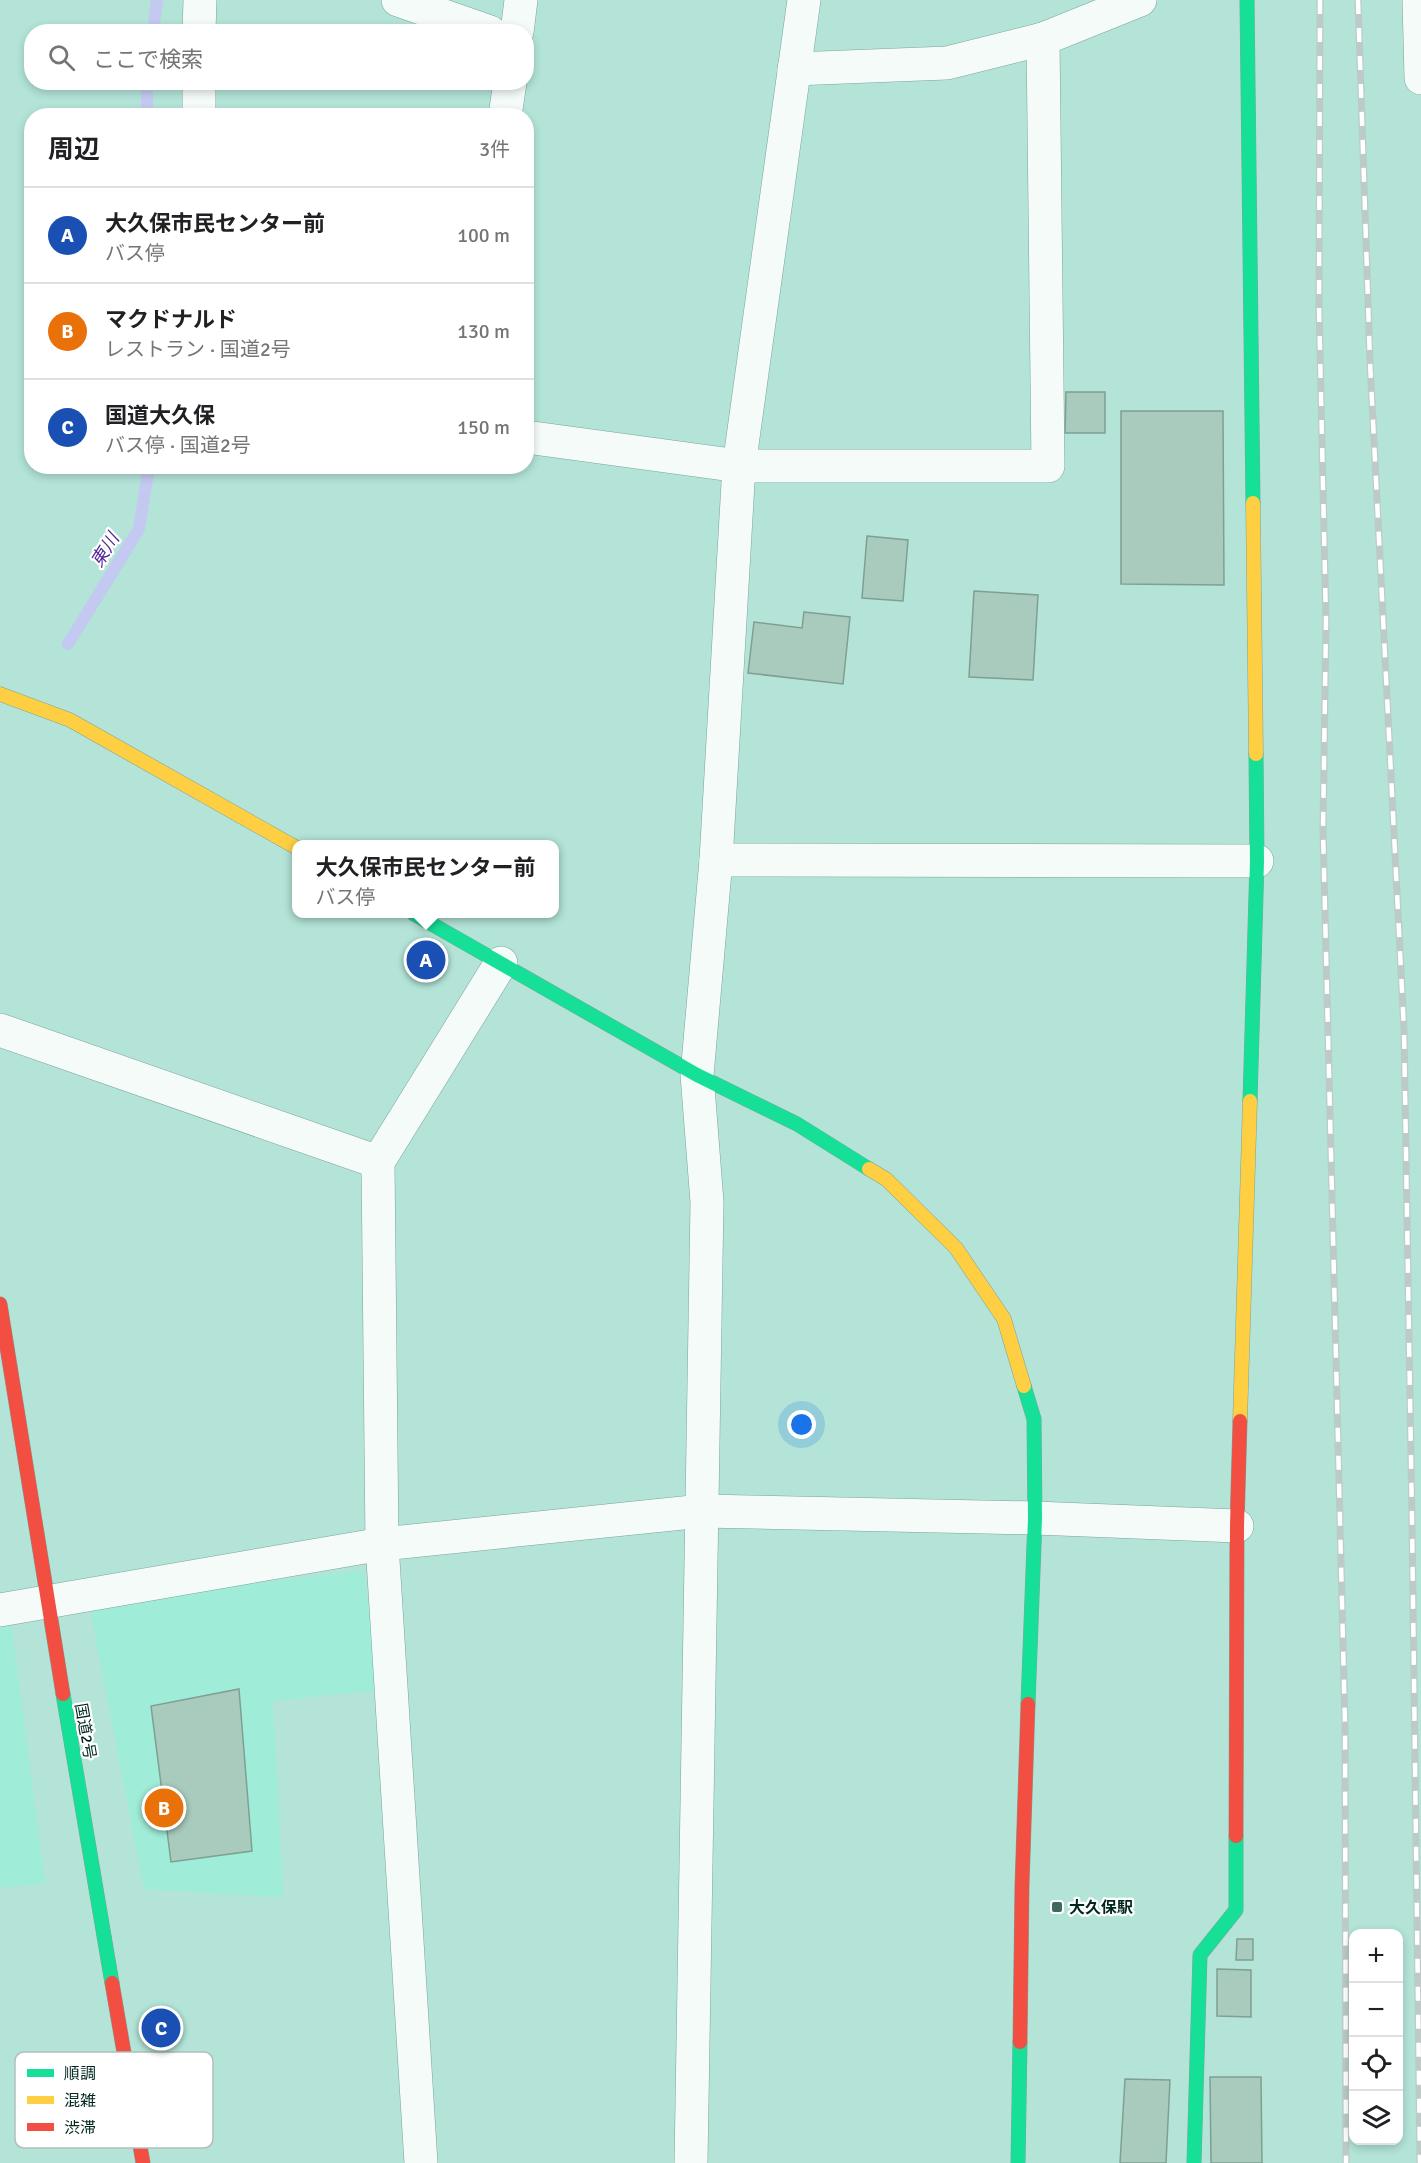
<!DOCTYPE html>
<html lang="ja">
<head>
<meta charset="utf-8">
<style>
  body { margin:0; font-family:Signika,"Noto Sans JP",sans-serif; background:#f6f6f6; color:#202124 }
  .controls { position:absolute; right:18px; bottom:18px; display:grid; overflow:hidden; border-radius:12px; box-shadow:0 3px 9px #0003 }
  .controls button { width:54px; height:54px; display:grid; place-items:center; padding:0; border:0; border-bottom:2px solid #e0e0e0; background:#fff; color:#202124; font:30px sans-serif }
  .you { position:absolute; left:802px; top:1425px; width:21px; height:21px; margin:-15px; border:4px solid #fff; border-radius:50%; background:#1a73e8; box-shadow:0 0 0 9px #1a73e833 }
  .badge { display:grid; place-items:center; width:39px; height:39px; border-radius:50%; background:#3f695f; color:#fff; font-size:20px; font-weight:700 }
  .pin { position:absolute; translate:-50% -50%; border:3px solid #fff; box-shadow:0 2px 6px #0006 }
  .popup { position:absolute; left:292px; top:840px; width:267px; height:78px; box-sizing:border-box; display:grid; place-content:center; border-radius:12px; background:#fff; filter:drop-shadow(0 2px 4px #0005); font-size:20px; white-space:nowrap; color:#757577 }
  .popup b { font-size:22px; color:#202124 }
  .popup::after { content:''; position:absolute; left:50%; top:100%; margin-left:-12px; border:12px solid transparent; border-top-color:#fff }
  .list { margin:0; padding:0; list-style:none }
  h2 { display:flex; justify-content:space-between; align-items:center; height:78px; margin:0; padding:0 24px; font-size:26px }
  h2 small { font-size:20px; font-weight:400; color:#757577 }
  .list li { display:grid; grid-template-columns:39px 1fr auto; gap:18px; align-items:center; box-sizing:border-box; height:96px; padding:0 24px; border-top:2px solid #e0e0e0 }
  .list b { display:block; font-size:22px; white-space:nowrap }
  .list p { margin:0; font-size:20px; white-space:nowrap; color:#757577 }
  .list em { font-size:20px; font-style:normal; color:#757577 }
  .icon { flex:none; width:33px; height:33px; fill:none; stroke:currentColor; stroke-width:2; stroke-linecap:round; stroke-linejoin:round }
  .map { position:relative; flex:none; width:1421px; height:2163px; overflow:hidden }
  .search { position:absolute; background:#fff; box-shadow:0 3px 9px #0003; left:24px; top:24px; width:510px; height:66px; display:flex; align-items:center; gap:15px; box-sizing:border-box; padding:0 21px; border-radius:24px; color:#757577; font-size:22px }
  .panel { position:absolute; background:#fff; box-shadow:0 3px 9px #0003; left:24px; top:108px; width:510px; height:366px; border-radius:24px }
  .map>svg:first-child { display:block }
</style>
</head>
<body>
<div class="map">
<svg width="1421" height="2163" viewBox="0 0 1421 2163">
  <rect width="100%" height="100%" fill="#b3e4d7"/>
  <!-- built -->
  <g fill="#9fecd8">
    <path d="M363 1570 379 1690 273 1701 283 1897 144 1889 89 1604Z"/>
    <path d="M10 1614 45 1883 0 1888V1616Z"/>
  </g>
  <g fill="none" stroke-linecap="round" stroke-linejoin="round">
    <!-- stream -->
    <g stroke="#c4c9f1" stroke-width="12">
      <path d="M153 32 157 0"/>
      <path d="M147 116V82"/>
      <path d="M68 644 139 529 149 466"/>
    </g>
  </g>
  <!-- building -->
  <g fill="#a8cbbd" stroke="#7ea093" stroke-width="1.5">
    <path d="M1066 392H1105V433H1065Z"/>
    <path d="M1121 411H1223L1224 585 1121 584Z"/>
    <path d="M867 536 908 540 903 601 862 598Z"/>
    <path d="M974 591 1038 595 1033 680 969 677Z"/>
    <path d="M804 612 850 617 843 684 748 673 754 622 802 628Z"/>
    <path d="M239 1689 252 1851 171 1862 151 1706Z"/>
    <path d="M1237 1939H1253V1960H1236Z"/>
    <path d="M1217 1969 1251 1970V2017L1217 2016Z"/>
    <path d="M1210 2077H1261L1262 2163H1211Z"/>
    <path d="M1125 2079 1170 2080 1166 2163H1120Z"/>
  </g>
  <g fill="none" stroke-linecap="round" stroke-linejoin="round">
    <!-- street casing -->
    <g stroke="#7ca49a" stroke-width="34">
      <g id="street">
        <path d="M398 0 490 32"/>
        <path d="M1419 0 1421 78"/>
        <path d="M199 32 200 0"/>
        <path d="M517 32 521 0"/>
        <path d="M794 69 947 63 1043 39 1140 0"/>
        <path d="M199 116V82"/>
        <path d="M505 116 510 82"/>
        <path d="M526 437 739 466H1048L1043 39"/>
        <path d="M716 860 1257 861"/>
        <path d="M0 1030 378 1162"/>
        <path d="M0 1610 382 1544 702 1511 1035 1518 1237 1526"/>
        <path d="M421 2163 382 1544 378 1162 501 963"/>
        <path d="M691 2163 707 1202 697 1075 716 860 739 466 804 0"/>
      </g>
    </g>
    <!-- fast casing -->
    <g stroke="#7ca49a" stroke-width="15">
      <g id="fast">
        <path d="M1247 0 1253 503"/>
        <path d="M414 914 697 1075 797 1124 869 1169"/>
        <path d="M1250 1101 1257 861 1256 754"/>
        <path d="M1024 1386 1034 1419 1035 1518 1028 1704"/>
        <path d="M63 1694 112 1983"/>
        <path d="M1018 2163 1020 2042"/>
        <path d="M1194 2163 1200 1955 1236 1910V1836"/>
      </g>
    </g>
    <!-- slow casing -->
    <g stroke="#7ca49a" stroke-width="15">
      <g id="slow">
        <path d="M1253 503 1256 754"/>
        <path d="M0 694 70 720 297 848"/>
        <path d="M869 1169 886 1179 956 1248 1004 1319 1024 1386"/>
        <path d="M1240 1421 1250 1101"/>
      </g>
    </g>
    <!-- jam casing -->
    <g stroke="#7ca49a" stroke-width="15">
      <g id="jam">
        <path d="M0 1304 63 1694"/>
        <path d="M1236 1836 1237 1526 1240 1421"/>
        <path d="M112 1983 143 2163"/>
        <path d="M1020 2042 1022 1886 1028 1704"/>
      </g>
    </g>
    <!-- street -->
    <use href="#street" stroke="#f4fbf9" stroke-width="33"/>
    <!-- fast -->
    <use href="#fast" stroke="#16e098" stroke-width="14"/>
    <!-- slow -->
    <use href="#slow" stroke="#ffcf43" stroke-width="14"/>
    <!-- jam -->
    <use href="#jam" stroke="#f24e42" stroke-width="14"/>
    <!-- rail casing -->
    <g stroke="#bccbc8" stroke-width="7">
      <g id="rail">
        <path d="M1320 0 1319 305 1326 622 1323 830 1345 1725 1346 2163"/>
        <path d="M1358 0 1370 362 1404 1030 1412 1520 1420 2163"/>
      </g>
    </g>
    <!-- rail -->
    <use href="#rail" stroke="#fff" stroke-width="4.5" stroke-dasharray="14" stroke-linecap="butt"/>
  </g>
  <!-- markers -->
  <rect fill="#3f695f" stroke="#fff" stroke-width="2" x="1051" y="1901" width="12" height="12" rx="3"/>
  <g text-anchor="middle" stroke-width="4.5" stroke-linejoin="round" paint-order="stroke">
    <!-- street labels -->
    <g font-size="16" fill="#00271f" stroke="#fff">
      <text transform="translate(86 1731) rotate(80)" y="6">国道2号</text>
    </g>
    <!-- poi labels -->
    <g font-size="16" font-weight="bold" fill="#00271f" stroke="#fff" text-anchor="start">
      <text x="1069" y="1913">大久保駅</text>
    </g>
    <!-- water labels -->
    <g font-size="18" font-style="italic" fill="#53259a" stroke="#fff">
      <text transform="translate(105 550) rotate(-58)" y="6">東川</text>
    </g>
  </g>
  <!-- legend -->
  <rect x="15" y="2052" width="198" height="96" rx="9" fill="#fff" stroke="#b2bebc" stroke-width="1.5"/>
  <rect x="27" y="2069" width="27" height="8" fill="#16e098"/>
  <rect x="27" y="2096" width="27" height="8" fill="#ffcf43"/>
  <rect x="27" y="2123" width="27" height="8" fill="#f24e42"/>
  <g font-size="16" fill="#00271f">
    <text x="64" y="2079">順調</text>
    <text x="64" y="2106">混雑</text>
    <text x="64" y="2133">渋滞</text>
  </g>
</svg>
<div class="controls">
<button>+</button>
<button>−</button>
<button><svg class="icon" aria-label="locate" viewBox="0 0 24 24"><circle cx="12" cy="12" r="6"/><path d="M12 2v4M12 18v4M2 12h4M18 12h4"/></svg></button>
<button><svg class="icon" aria-label="layers" viewBox="0 0 24 24"><path d="M12 4l9 5-9 5-9-5zM3 14l9 5 9-5"/></svg></button>
</div>
<div class="you"></div>
<div class="pin badge" style="left:426px;top:960px;background:#1a4fb4">A</div>
<div class="popup"><b>大久保市民センター前</b>バス停</div>
<div class="pin badge" style="left:164px;top:1808px;background:#e8710a">B</div>
<div class="pin badge" style="left:161px;top:2028px;background:#1a4fb4">C</div>
<div class="search"><svg class="icon" aria-label="search" viewBox="0 0 24 24"><circle cx="10" cy="10" r="6"/><path d="M15 15l6 6"/></svg>ここで検索</div>
<section class="panel">
<h2>周辺<small>3件</small></h2>
<ul class="list">
<li><span class="badge" style="background:#1a4fb4">A</span><div><b>大久保市民センター前</b><p>バス停</p></div><em>100 m</em></li>
<li><span class="badge" style="background:#e8710a">B</span><div><b>マクドナルド</b><p>レストラン · 国道2号</p></div><em>130 m</em></li>
<li><span class="badge" style="background:#1a4fb4">C</span><div><b>国道大久保</b><p>バス停 · 国道2号</p></div><em>150 m</em></li>
</ul>
</section>
</div>
</body>
</html>
